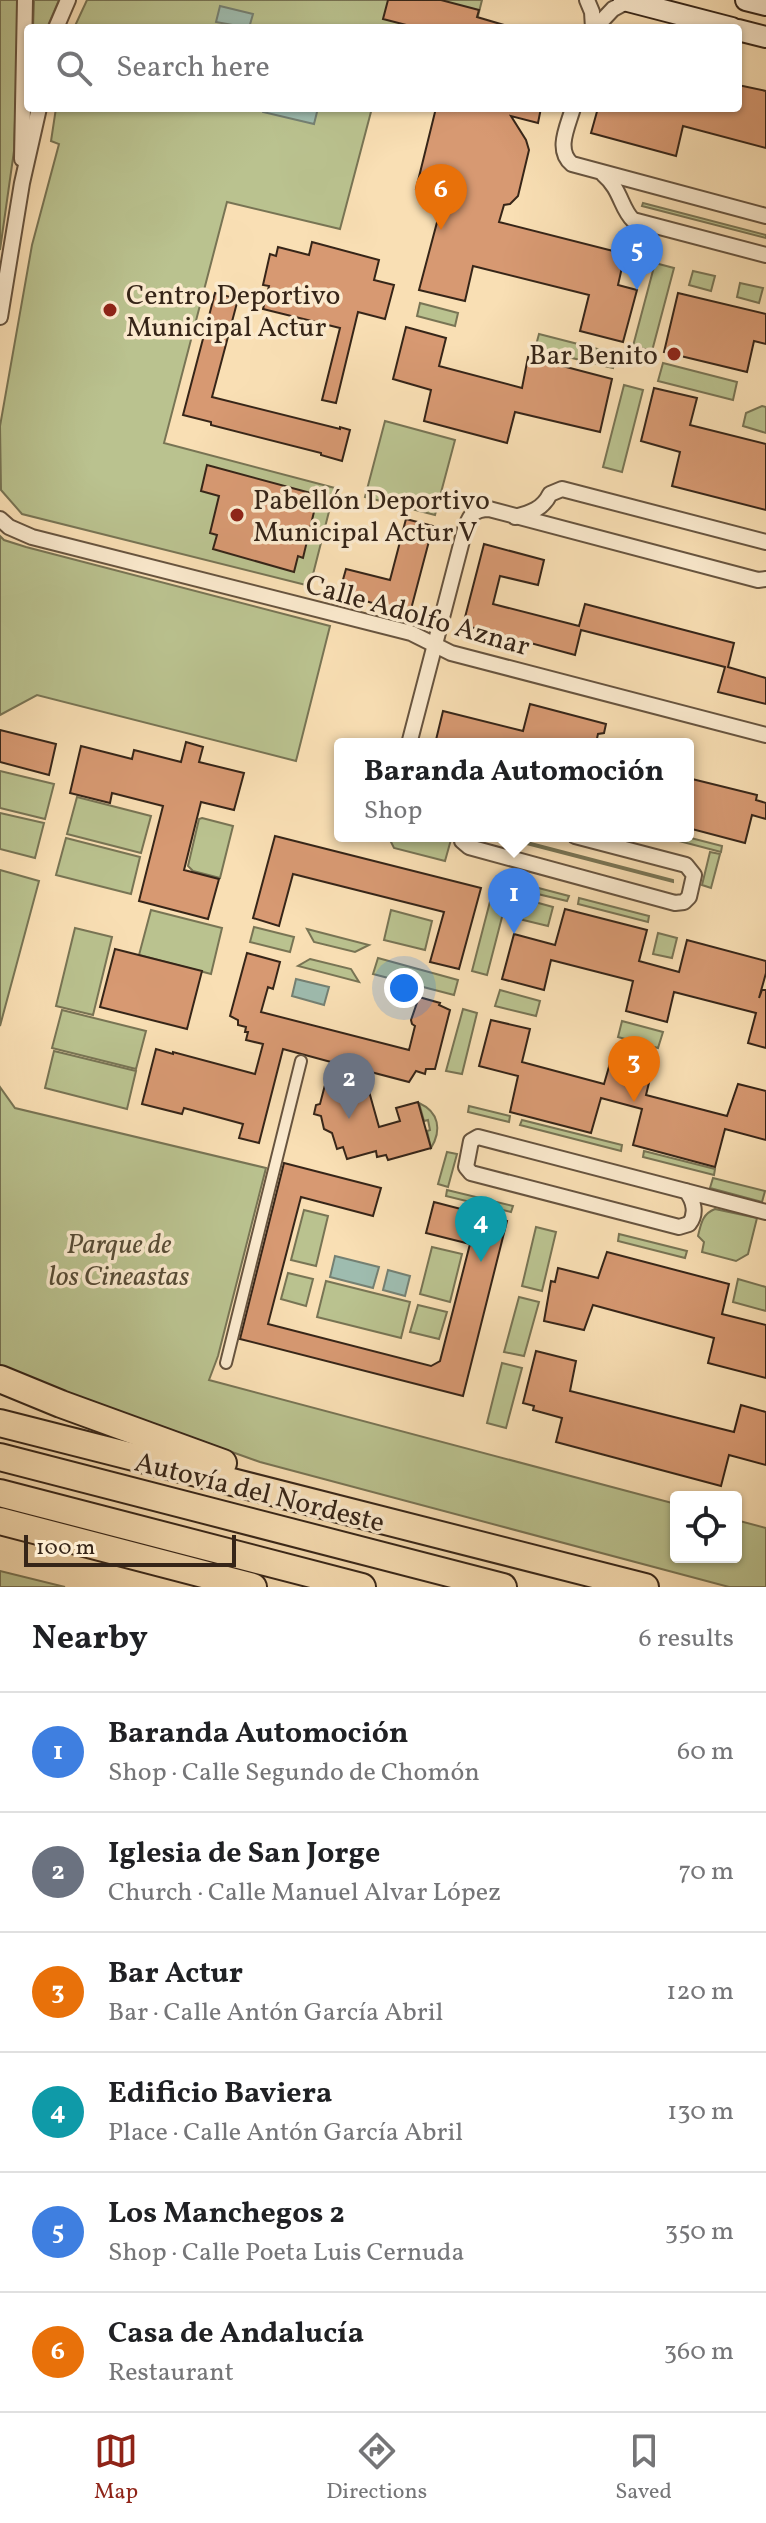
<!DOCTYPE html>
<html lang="en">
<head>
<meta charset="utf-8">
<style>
  body { margin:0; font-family:Vollkorn,serif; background:#f6f6f6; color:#202124 }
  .controls { position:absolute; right:24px; bottom:24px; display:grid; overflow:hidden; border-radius:8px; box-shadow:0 2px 6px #0004 }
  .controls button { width:72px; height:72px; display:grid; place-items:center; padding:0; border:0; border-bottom:2px solid #e0e0e0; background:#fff; color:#202124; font:40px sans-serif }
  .scale { position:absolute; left:24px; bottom:20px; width:212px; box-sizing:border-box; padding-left:8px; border:4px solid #362518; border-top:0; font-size:22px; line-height:28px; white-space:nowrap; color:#362518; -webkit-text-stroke:6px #fbeace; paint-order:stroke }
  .you { position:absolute; left:404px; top:988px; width:28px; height:28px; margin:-20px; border:6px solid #fff; border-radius:50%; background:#1a73e8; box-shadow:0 0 0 12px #1a73e833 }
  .badge { display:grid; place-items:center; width:52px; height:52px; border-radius:50%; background:#8f2418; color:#fff; font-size:26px; font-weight:700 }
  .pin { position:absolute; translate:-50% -66px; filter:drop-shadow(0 2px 4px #0008) }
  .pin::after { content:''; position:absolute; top:42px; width:28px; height:24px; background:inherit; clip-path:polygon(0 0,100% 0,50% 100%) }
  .popup { position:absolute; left:334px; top:738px; width:360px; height:104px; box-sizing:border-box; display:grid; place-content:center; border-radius:8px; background:#fff; filter:drop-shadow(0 2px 6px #0005); font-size:26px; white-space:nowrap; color:#757577 }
  .popup b { font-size:30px; color:#202124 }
  .popup::after { content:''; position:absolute; left:50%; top:100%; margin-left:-16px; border:16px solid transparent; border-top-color:#fff }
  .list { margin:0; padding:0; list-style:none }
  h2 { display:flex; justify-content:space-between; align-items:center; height:104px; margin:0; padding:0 32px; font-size:34px }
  h2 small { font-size:26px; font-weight:400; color:#757577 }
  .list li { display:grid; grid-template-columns:52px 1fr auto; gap:24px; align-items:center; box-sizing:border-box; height:120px; padding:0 32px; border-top:2px solid #e0e0e0 }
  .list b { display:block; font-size:30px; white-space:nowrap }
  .list p { margin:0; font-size:26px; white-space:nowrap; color:#757577 }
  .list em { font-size:26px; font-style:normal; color:#757577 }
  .icon { flex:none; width:44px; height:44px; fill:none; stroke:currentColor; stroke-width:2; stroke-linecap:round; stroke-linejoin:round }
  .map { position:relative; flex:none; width:766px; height:1587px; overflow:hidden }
  .search { position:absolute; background:#fff; box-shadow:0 2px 6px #0004; left:24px; right:24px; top:24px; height:88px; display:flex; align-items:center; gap:20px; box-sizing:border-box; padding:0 28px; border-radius:8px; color:#757577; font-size:30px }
  .sheet { height:824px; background:#fff }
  nav { display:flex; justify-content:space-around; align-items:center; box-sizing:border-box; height:112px; border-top:2px solid #e0e0e0; background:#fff; font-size:22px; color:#757577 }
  nav a { display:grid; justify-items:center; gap:4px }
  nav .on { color:#8f2418 }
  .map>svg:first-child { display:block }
</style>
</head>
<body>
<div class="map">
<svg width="766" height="1587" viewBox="0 0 766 1587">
  <rect width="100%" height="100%" fill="#f9dfb4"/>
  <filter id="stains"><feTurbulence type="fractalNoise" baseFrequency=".0025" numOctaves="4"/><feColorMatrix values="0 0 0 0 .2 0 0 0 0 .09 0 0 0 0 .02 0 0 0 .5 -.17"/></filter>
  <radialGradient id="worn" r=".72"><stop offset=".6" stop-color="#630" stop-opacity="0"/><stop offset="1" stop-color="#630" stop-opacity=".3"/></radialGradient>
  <!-- green -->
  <g fill="#bac28f" stroke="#787454" stroke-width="2">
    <path d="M0 0H19L14 151 0 250Z"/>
    <path d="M34 0H59L47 28H33Z"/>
    <path d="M87 0H482L475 28H74Z"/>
    <path d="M56 108H372L340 229 227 202 164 443 335 488 310 586 22 514 1 490 0 426 32 245 59 144 51 141Z"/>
    <path d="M643 203 766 235V238L642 206Z"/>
    <path d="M655 263 674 268 652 351 633 346Z"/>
    <path d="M693 271 715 276 711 291 689 285Z"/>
    <path d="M740 283 763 288 759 303 737 297Z"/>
    <path d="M420 303 458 313 455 326 417 316Z"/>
    <path d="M539 334 617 354 613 368 535 349Z"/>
    <path d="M663 363 737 382 733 400 658 381Z"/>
    <path d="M624 385 643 390 622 472 603 467Z"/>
    <path d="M762 406 766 407V433L743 426 746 413Z"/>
    <path d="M385 421 455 440 435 515 365 497Z"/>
    <path d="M0 536 4 540 26 547 330 626 296 761 37 695 0 715Z"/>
    <path d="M0 771 54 784 45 819 0 808Z"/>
    <path d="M77 797 151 816 141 853 67 834Z"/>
    <path d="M0 813 44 823 35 858 0 849Z"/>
    <path d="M202 818 233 826 220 878 193 871 188 866 199 819Z"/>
    <path d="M388 836H452L445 861 394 848Z"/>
    <path d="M496 836H504L673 880V882Z"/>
    <path d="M660 836H683L722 846 721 852Z"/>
    <path d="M66 838 140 857 131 894 56 875Z"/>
    <path d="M710 852 720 854 711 888 702 885Z"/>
    <path d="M0 870 39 881 0 1026Z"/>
    <path d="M527 885 569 896 567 901 525 891Z"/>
    <path d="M493 890 508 894 487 975 472 971Z"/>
    <path d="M579 898 649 916 648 922 578 904Z"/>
    <path d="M524 899 553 907 548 926 519 919Z"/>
    <path d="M151 910 222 928 211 974 139 955Z"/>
    <path d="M391 910 432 921 425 950 384 940Z"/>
    <path d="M254 927 294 937 290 952 250 942Z"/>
    <path d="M75 928 112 937 93 1015 56 1006Z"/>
    <path d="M307 929 369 945 355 952 314 942Z"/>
    <path d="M658 933 677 938 672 958 653 954Z"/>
    <path d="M378 958 458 980 454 995 373 974Z"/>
    <path d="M310 959 351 969 359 982 298 966Z"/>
    <path d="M500 990 540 1001 536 1016 495 1006Z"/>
    <path d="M463 1009 477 1013 462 1074 446 1071Z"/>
    <path d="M62 1010 146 1031 136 1069 52 1048Z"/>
    <path d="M622 1021 663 1032 658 1048 618 1037Z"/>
    <path d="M54 1051 136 1071 127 1109 45 1088Z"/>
    <path d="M0 1087 15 1108 266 1168 218 1356 209 1380 676 1504V1557H736V1520L766 1528V1587H729L260 1462 42 1384 0 1365Z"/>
    <path d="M419 1103C439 1112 442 1130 431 1148L427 1131 430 1130 428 1120 424 1121Z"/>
    <path d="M469 1106 510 1116 509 1122 468 1112Z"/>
    <path d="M522 1120 622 1145 621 1151 520 1125Z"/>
    <path d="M644 1151 715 1169 714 1175 643 1157Z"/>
    <path d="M447 1152 457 1154 448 1187 438 1184Z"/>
    <path d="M713 1178 765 1191 762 1202 710 1188Z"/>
    <path d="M447 1190 513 1206 511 1212 446 1196Z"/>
    <path d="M715 1209 757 1218 748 1254 736 1261 702 1252 704 1242 698 1236C701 1224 702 1214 715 1209Z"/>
    <path d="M304 1210 328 1216 316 1266 291 1260Z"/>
    <path d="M536 1227 556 1232 542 1291 522 1286Z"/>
    <path d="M619 1234 687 1251 685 1258 618 1241Z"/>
    <path d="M432 1247 462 1254 450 1302 420 1294Z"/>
    <path d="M288 1273 313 1279 306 1306 281 1299Z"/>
    <path d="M738 1279 766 1287V1311L733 1302Z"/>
    <path d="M326 1281 410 1302 401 1338 317 1317Z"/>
    <path d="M519 1297 539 1302 524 1356 504 1352Z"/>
    <path d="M418 1305 447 1312 439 1339 410 1332Z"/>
    <path d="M502 1363 522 1368 506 1428 487 1423Z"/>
    <path d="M0 1571 65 1587H0Z"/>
  </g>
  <!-- water -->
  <g fill="#9ebcaf" stroke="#748073" stroke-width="2">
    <path d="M220 6 253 14 249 28 216 22Z"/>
    <path d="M263 108H318L314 124 263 112Z"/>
    <path d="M296 979 329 987 324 1005 292 996Z"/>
    <path d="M335 1256 379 1267 373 1288 330 1277Z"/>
    <path d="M388 1270 410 1276 405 1296 383 1290Z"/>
  </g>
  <!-- building -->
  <g fill="#d79972" stroke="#362518" stroke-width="2">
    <path d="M388 0H441L479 10 477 17 504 25 503 28H418L383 19Z"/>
    <path d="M738 85 766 91V148L683 126 676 156 591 133 598 108H738Z"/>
    <path d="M436 108H541L538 123 511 116 526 140 529 150 518 196 510 204 504 205 499 222 625 254 618 285 637 290 623 342 580 331 589 295 473 266 465 301 419 290 444 196 416 189Z"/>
    <path d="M312 242 379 260 374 280 394 285 385 319 358 312 336 403 322 400 340 328 263 309 269 286 263 285 270 254 276 256 278 247 309 255Z"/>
    <path d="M215 293 238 299 212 397 340 429V427L350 430 342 461 321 455V453L211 425V422L183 415Z"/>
    <path d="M678 293 766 314V344L754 341 747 372 664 352Z"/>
    <path d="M406 327 446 338 439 366 522 388 528 357 612 379 600 432 515 412 507 443 424 421 431 390 393 379Z"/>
    <path d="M654 388 697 398 690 425 766 444V510L672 486 680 452 641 441Z"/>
    <path d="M207 465 318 495 303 558 298 556 294 572 213 549 217 535 210 533 219 496 201 491Z"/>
    <path d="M406 519 433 526 410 613 339 594 346 569 390 580Z"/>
    <path d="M484 544 544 560 538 585 500 576 493 604 579 626 585 604 734 643 728 667 766 678V704L718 692 725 667 581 630 575 655 463 625Z"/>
    <path d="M530 704 606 724 604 733 598 734 596 743 584 741 583 744H435L443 711 523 731Z"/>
    <path d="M0 730 56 744 49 775 0 762Z"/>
    <path d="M186 742 203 747 199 762 244 773 234 810 201 802 184 870 219 879 208 919 139 901 163 806 112 793 110 803 70 793 81 746 132 759 134 750 181 762Z"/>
    <path d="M688 778 757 795 756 800 766 803V819L752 815 745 843 688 828Z"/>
    <path d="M275 836 481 888 459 969 430 962 444 912 293 874 279 926 253 918Z"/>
    <path d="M565 909 647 930 639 961 679 972 687 940 766 961V973L759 998 762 990H766V1048L748 1043 756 1013 674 992 667 1022 626 1011 633 981 551 960 544 990 502 979 514 934 555 945Z"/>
    <path d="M115 949 202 971 187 1029 100 1007Z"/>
    <path d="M247 953 280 962 273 989 268 987 261 1012 409 1050 415 1026 412 1024 411 1020 419 997 440 1003 439 1005 450 1010 435 1069H426L425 1074 416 1071 409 1082 363 1070 379 1127 400 1121 396 1108 418 1102 431 1148 388 1160 386 1155 377 1157 376 1151 347 1159 343 1147 337 1149 332 1133 324 1129 321 1116 314 1114 316 1105 320 1104 331 1062 283 1049 259 1143 239 1138 243 1124 184 1108 182 1114 142 1104 156 1049 173 1054V1052L255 1074 263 1044 246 1040 248 1032H245L246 1027 238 1025V1020L230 1016Z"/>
    <path d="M491 1020 530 1029 522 1062 604 1084 613 1053 654 1062 646 1095 727 1116 738 1084 766 1091V1140L725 1129 715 1167 633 1145 642 1109 601 1098 591 1133 510 1112 518 1076 479 1066Z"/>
    <path d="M284 1163 381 1188 373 1216 301 1197 268 1324 431 1366 440 1361 470 1244 426 1233 434 1202 507 1221 463 1396 240 1339Z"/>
    <path d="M607 1252 729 1284 722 1314 766 1325V1378L708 1363 714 1338 593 1305 584 1330 544 1321 551 1281 555 1282 558 1268 598 1278Z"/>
    <path d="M536 1351 576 1361 570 1391 734 1432 741 1405 766 1412V1465L729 1455 721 1486 556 1442 562 1418 533 1410 534 1406 523 1403Z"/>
  </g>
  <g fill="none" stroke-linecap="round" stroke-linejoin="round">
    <!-- pedestrian casing -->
    <g stroke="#67543f" stroke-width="14">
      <path id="pedestrian" d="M226 1363 301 1061"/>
    </g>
    <!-- minor casing -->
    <g stroke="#67543f" stroke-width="18">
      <g id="minor">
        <path d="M587 0 592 12 593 28"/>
        <path d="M56 28 68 0"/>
        <path d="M595 28 613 9 628 1"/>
        <path d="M573 108C568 126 555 150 572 164L766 216"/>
        <path d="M22 159 25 0"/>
        <path d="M603 174C621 189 621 209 633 220L766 255"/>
        <path d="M0 317 22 183 39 108"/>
        <path d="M515 517C530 513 543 509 550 494L562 489 766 542"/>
        <path d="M0 519 9 527 32 537 411 633 451 653 766 735"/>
        <path d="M409 744 464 533C468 518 472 509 489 509L758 580 766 579"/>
        <path d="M462 836V841L469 847 675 903 684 902 689 897 694 875 686 865 575 836"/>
        <path d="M686 1191C694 1201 697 1214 689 1224L679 1227 471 1173 466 1167 471 1141 478 1137 766 1212"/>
      </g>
    </g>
    <!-- secondary casing -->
    <g stroke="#362518" stroke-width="24">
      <g id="secondary">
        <path d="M624 0 732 28"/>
        <path d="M746 0 766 5"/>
        <path d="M738 30 766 37"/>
      </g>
    </g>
    <!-- motorway casing -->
    <g stroke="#362518" stroke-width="30">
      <g id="motorway">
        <path d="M0 1379 61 1404 223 1463"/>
        <path d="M0 1423 645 1587"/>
        <path d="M0 1457 503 1587"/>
        <path d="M0 1493 362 1587"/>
        <path d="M0 1521 253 1587"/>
      </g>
    </g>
    <!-- pedestrian -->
    <use href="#pedestrian" stroke="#fbeace" stroke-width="10"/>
    <!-- minor -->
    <use href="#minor" stroke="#fbeace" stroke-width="14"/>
    <!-- secondary -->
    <use href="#secondary" stroke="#fbeace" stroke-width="20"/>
    <!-- motorway -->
    <use href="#motorway" stroke="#f9dfb4" stroke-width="26"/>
  </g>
  <!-- markers -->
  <g fill="#8f2418" stroke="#fbeace" stroke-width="3">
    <circle cx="110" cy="310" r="8"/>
    <circle cx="674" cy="354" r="8"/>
    <circle cx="237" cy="515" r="8"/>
  </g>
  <g text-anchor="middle" stroke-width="7" stroke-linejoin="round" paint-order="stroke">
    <!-- poi labels -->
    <g font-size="28" fill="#362518" stroke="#fbeace" text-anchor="start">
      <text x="126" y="304">Centro Deportivo<tspan x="126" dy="32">Municipal Actur</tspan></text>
      <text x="658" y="364" text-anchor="end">Bar Benito</text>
      <text x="253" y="509">Pabellón Deportivo<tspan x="253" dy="32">Municipal Actur V</tspan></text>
    </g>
    <!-- street labels -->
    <g font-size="28" fill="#362518" stroke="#fbeace">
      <text transform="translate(418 614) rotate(16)" y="10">Calle Adolfo Aznar</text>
      <text transform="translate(260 1491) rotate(14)" y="10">Autovía del Nordeste</text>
    </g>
    <!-- park labels -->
    <g font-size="28" font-style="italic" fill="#574c36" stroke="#fbeace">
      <text x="119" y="1253">Parque de<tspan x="119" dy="32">los Cineastas</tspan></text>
    </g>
  </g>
  <rect width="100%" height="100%" filter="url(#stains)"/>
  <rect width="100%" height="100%" fill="url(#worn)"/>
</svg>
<div class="controls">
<button><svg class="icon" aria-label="locate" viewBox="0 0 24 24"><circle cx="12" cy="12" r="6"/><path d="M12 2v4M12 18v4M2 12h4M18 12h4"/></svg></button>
</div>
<div class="scale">100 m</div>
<div class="you"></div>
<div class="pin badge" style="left:514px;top:934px;background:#3f7fe0">1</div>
<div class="popup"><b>Baranda Automoción</b>Shop</div>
<div class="pin badge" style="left:349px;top:1119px;background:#6b7280">2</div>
<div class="pin badge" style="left:634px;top:1102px;background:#e8710a">3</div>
<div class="pin badge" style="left:481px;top:1262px;background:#0f9aa8">4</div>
<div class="pin badge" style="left:637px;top:290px;background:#3f7fe0">5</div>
<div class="pin badge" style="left:441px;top:230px;background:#e8710a">6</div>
<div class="search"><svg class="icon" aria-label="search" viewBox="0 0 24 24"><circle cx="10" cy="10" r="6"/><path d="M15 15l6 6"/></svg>Search here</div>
</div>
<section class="sheet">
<h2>Nearby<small>6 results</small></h2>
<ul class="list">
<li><span class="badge" style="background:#3f7fe0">1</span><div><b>Baranda Automoción</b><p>Shop · Calle Segundo de Chomón</p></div><em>60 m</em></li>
<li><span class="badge" style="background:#6b7280">2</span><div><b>Iglesia de San Jorge</b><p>Church · Calle Manuel Alvar López</p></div><em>70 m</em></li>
<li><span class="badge" style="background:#e8710a">3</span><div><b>Bar Actur</b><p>Bar · Calle Antón García Abril</p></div><em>120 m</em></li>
<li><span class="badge" style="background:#0f9aa8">4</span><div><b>Edificio Baviera</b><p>Place · Calle Antón García Abril</p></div><em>130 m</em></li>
<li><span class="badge" style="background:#3f7fe0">5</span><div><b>Los Manchegos 2</b><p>Shop · Calle Poeta Luis Cernuda</p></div><em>350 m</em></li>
<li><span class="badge" style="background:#e8710a">6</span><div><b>Casa de Andalucía</b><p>Restaurant</p></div><em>360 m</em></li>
</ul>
</section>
<nav>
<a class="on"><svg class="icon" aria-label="map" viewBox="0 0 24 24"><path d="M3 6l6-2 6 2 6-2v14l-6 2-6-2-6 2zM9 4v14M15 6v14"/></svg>Map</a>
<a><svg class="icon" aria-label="directions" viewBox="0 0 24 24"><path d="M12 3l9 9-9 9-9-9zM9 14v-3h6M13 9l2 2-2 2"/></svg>Directions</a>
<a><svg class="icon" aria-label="saved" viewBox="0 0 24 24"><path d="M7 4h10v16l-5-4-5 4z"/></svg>Saved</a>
</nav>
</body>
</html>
